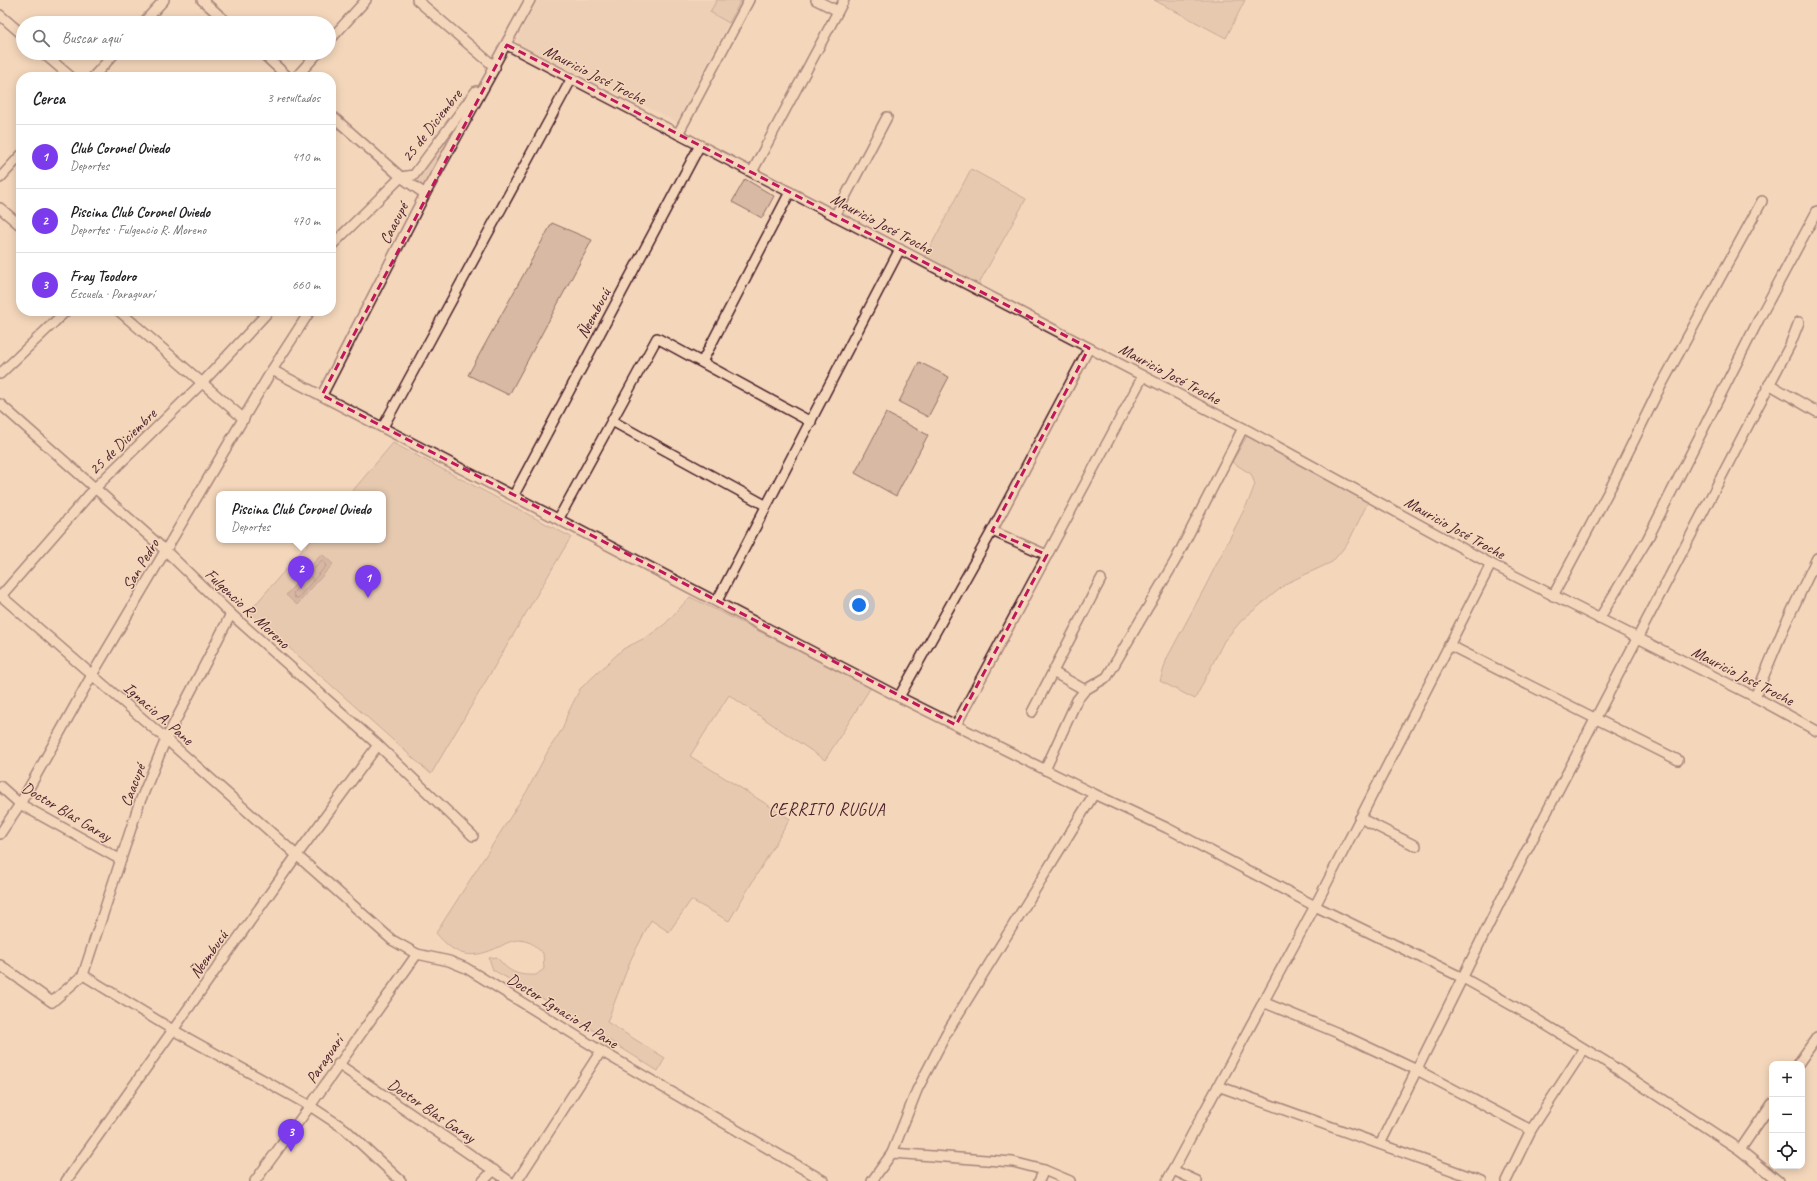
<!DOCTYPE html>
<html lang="es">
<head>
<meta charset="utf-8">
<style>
  body { margin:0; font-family:Caveat,sans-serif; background:#f2f2f2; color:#202124 }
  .controls { position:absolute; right:12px; bottom:12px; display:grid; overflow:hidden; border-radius:8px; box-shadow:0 2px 10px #0003 }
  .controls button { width:36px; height:36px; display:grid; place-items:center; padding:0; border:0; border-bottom:1px solid #e0e0e0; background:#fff; color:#202124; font:20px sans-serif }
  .you { position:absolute; left:859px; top:605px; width:14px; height:14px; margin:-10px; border:3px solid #fff; border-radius:50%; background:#1a73e8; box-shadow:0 0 0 6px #1a73e833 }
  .badge { display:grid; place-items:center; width:26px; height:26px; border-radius:50%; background:#7c3aed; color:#fff; font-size:13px; font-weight:700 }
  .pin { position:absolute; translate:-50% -33px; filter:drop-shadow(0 1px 2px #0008) }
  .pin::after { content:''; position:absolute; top:21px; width:14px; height:12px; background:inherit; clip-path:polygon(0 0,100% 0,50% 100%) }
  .popup { position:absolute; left:216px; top:491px; width:170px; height:52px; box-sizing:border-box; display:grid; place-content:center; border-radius:8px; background:#fff; filter:drop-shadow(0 1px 3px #0005); font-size:13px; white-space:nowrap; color:#757577 }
  .popup b { font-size:15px; color:#202124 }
  .popup::after { content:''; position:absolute; left:50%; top:100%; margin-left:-8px; border:8px solid transparent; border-top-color:#fff }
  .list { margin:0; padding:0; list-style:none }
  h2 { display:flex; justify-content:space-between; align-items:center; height:52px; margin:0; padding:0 16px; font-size:17px }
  h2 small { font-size:13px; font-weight:400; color:#757577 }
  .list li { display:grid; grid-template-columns:26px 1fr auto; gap:12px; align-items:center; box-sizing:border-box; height:64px; padding:0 16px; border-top:1px solid #e0e0e0 }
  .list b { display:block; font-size:15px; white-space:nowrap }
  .list p { margin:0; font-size:13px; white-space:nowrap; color:#757577 }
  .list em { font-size:13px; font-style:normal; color:#757577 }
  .icon { flex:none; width:22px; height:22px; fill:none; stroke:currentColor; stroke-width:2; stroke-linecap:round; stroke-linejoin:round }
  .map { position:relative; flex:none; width:1817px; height:1181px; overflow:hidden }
  .search { position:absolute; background:#fff; box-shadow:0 2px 10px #0003; left:16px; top:16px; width:320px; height:44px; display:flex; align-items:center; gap:10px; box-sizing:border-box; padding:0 14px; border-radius:22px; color:#757577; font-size:15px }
  .panel { position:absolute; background:#fff; box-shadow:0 2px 10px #0003; left:16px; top:72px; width:320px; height:244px; border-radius:16px }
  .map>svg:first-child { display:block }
</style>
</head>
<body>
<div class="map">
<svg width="1817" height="1181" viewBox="0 0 1817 1181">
  <rect width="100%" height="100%" fill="#f4d7bb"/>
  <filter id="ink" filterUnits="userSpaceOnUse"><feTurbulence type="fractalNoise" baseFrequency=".025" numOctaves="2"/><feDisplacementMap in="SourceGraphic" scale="8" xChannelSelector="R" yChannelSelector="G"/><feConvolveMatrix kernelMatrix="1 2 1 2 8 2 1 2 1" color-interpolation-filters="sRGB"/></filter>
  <g filter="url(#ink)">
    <!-- built -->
    <path fill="#e6c8b0" d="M537 0H741L677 122 515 43Z"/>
    <!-- green -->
    <g fill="#d8b9a3" stroke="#916c67">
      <path d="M717 0H741L729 23 710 12Z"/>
      <path d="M1154 0H1245L1226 38Z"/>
      <path d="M470 104 424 188 415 182Z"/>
      <path d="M971 169 1026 199 978 285 924 259Z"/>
      <path d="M745 179 774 196 762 218 732 202Z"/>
      <path d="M552 223 592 240 509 395 468 375Z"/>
      <path d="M919 362 949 377 928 417 899 402Z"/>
      <path d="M886 413 928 435 896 496 855 473Z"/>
      <path d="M1247 436 1368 502 1348 543 1332 562 1287 583 1242 620 1224 641 1195 699 1160 681 1167 658 1204 589 1249 500 1255 484 1251 474 1232 462Z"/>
      <path d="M393 443 571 537 431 774 249 612 311 540H383V494H350Z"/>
      <path d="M690 597 871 687 825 760 729 695 690 756 790 819 729 921 691 900 669 932 651 920 631 959 607 1022 665 1058 658 1071 537 995 493 970 489 958 497 957C508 972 518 976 536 975L544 969 543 953C538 950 533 943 528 942 518 938 510 941 501 946 472 960 457 958 436 933L527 791 549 749 563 728 567 715 580 689 623 649 647 637 665 624Z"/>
    </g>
    <!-- water -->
    <g fill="#b39184" stroke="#896360">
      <path d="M322 554 333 564 317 582 305 572Z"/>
      <path d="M305 573 316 583 297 605 286 595Z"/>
    </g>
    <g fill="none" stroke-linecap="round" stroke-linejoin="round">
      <!-- shore -->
      <path stroke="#744d4f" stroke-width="1" d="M323 560 326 566 298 598H295L293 593 321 561Z"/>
      <!-- minor casing -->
      <g stroke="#4a1f2b" stroke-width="12">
        <g id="minor">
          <path d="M202 0 228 23"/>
          <path d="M417 0 495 67"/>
          <path d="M816 0 838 11"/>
          <path d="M0 15 23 35"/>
          <path d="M143 23 164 0"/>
          <path d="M329 41 366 0"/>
          <path d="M507 45 1247 430 1491 564 1755 697 1817 731"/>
          <path d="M43 53 71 77"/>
          <path d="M262 53 288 77"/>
          <path d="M491 71 530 0"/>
          <path d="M93 77 115 53"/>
          <path d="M296 77 318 53"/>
          <path d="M331 115 401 177 425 194"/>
          <path d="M678 134 749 0"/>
          <path d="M752 172 844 0"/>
          <path d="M0 178 21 155"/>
          <path d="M0 208 21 226"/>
          <path d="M835 216 887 117"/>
          <path d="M331 246 401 177 414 175 476 91"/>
          <path d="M119 311 244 419"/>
          <path d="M702 362 790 192"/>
          <path d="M272 370 899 697 1094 794 1167 828 1315 906 1465 979 1531 1016 1603 1060 1740 1150 1778 1181"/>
          <path d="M0 374 66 311"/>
          <path d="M1769 384 1817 412"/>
          <path d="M322 395 425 194 495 67"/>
          <path d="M0 404 166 551 231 614 378 745 473 836"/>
          <path d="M612 421 765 505"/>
          <path d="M383 427 572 78"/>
          <path d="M514 495 700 145"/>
          <path d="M559 518 657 338 811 422"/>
          <path d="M992 531 1047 555"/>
          <path d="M0 595 166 739 392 940 417 954 449 961 466 968 601 1051 824 1181"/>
          <path d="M1553 596 1613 483 1657 393 1762 201"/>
          <path d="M0 597 95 488 202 383 269 311"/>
          <path d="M717 601 900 249"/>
          <path d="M1599 619 1647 540 1759 319 1817 211"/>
          <path d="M1449 645 1678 760"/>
          <path d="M1053 672 1085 690"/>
          <path d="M899 697 992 531 1089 348"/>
          <path d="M1755 697 1785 625 1817 558"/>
          <path d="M1032 712 1101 579"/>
          <path d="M956 725 1143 376"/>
          <path d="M1045 770 1077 700 1085 690 1107 677 1175 561 1243 428"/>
          <path d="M0 786 20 804 121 860"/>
          <path d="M1360 818 1416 846"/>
          <path d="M0 834 20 804 92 675 272 370 310 311"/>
          <path d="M0 965 52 1002 83 975"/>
          <path d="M83 975 139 804 166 739 231 614"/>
          <path d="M83 975 173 1030 310 1106 345 1129 401 1181"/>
          <path d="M1263 1002 1338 1033 1417 1070 1531 1130"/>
          <path d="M338 1064 509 1181"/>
          <path d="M1798 1064 1817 1037"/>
          <path d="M1218 1086 1482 1181"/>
          <path d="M1380 1144 1502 898 1790 345 1799 322"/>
          <path d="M1740 1150 1772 1103"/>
          <path d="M892 1153 1013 1162 1044 1170 1070 1181"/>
          <path d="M1173 1170 1197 1181"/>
          <path d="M66 1181 297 855 378 745"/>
          <path d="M255 1181 310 1106 417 954"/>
          <path d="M483 1181 494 1170"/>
          <path d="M517 1181 601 1051"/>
          <path d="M872 1181 892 1153 917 1090 946 1034 1094 794"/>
          <path d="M1039 1181 1044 1170"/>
          <path d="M1167 1181 1315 906 1491 564"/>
          <path d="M1506 1181 1531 1130 1584 1049"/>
        </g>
      </g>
      <!-- minor -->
      <use href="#minor" stroke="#f4d7bb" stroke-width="9"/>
    </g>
  </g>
  <!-- marked area -->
  <path d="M0 0H1817V1181H0ZM507 45 1089 348 992 531 1047 555 956 725 322 395Z" fill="#f4d7bb" fill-opacity=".55" fill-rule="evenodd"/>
  <path fill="none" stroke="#c2185b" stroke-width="3" stroke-dasharray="8 5" stroke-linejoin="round" d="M507 45 1089 348 992 531 1047 555 956 725 322 395Z"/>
  <g text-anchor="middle" stroke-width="3" stroke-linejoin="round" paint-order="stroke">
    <!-- street labels -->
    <g font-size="16" fill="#4a1f2b" stroke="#f4d7bb">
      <text transform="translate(595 74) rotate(27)" y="6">Mauricio José Troche</text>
      <text transform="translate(431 125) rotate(-52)" y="6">25 de Diciembre</text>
      <text transform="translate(393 223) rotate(-63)" y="6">Caacupé</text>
      <text transform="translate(882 223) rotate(28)" y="6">Mauricio José Troche</text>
      <text transform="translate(593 313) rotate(-62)" y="6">Ñeembucú</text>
      <text transform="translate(1170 373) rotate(28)" y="6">Mauricio José Troche</text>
      <text transform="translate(122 441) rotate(-44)" y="6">25 de Diciembre</text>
      <text transform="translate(1455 527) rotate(29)" y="6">Mauricio José Troche</text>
      <text transform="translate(140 564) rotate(-59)" y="6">San Pedro</text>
      <text transform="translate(248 608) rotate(43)" y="6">Fulgencio R. Moreno</text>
      <text transform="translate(1743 675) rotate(27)" y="6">Mauricio José Troche</text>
      <text transform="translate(159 713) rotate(41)" y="6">Ignacio A. Pane</text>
      <text transform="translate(132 785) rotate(-69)" y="6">Caacupé</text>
      <text transform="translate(67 811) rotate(31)" y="6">Doctor Blas Garay</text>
      <text transform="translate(208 954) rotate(-55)" y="6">Ñeembucú</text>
      <text transform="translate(563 1010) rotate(32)" y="6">Doctor Ignacio A. Pane</text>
      <text transform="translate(324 1059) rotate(-56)" y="6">Paraguarí</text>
      <text transform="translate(432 1110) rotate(34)" y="6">Doctor Blas Garay</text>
    </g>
    <!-- neighbourhood labels -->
    <g font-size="17" letter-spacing="1" fill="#4a1f2b" stroke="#f4d7bb">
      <text x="827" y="815">CERRITO RUGUA</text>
    </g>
  </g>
</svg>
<div class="controls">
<button>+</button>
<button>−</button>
<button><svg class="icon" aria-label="locate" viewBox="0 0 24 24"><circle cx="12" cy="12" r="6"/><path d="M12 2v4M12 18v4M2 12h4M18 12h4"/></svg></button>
</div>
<div class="you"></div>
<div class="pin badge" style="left:368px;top:598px">1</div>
<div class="pin badge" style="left:301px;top:589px">2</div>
<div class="popup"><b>Piscina Club Coronel Oviedo</b>Deportes</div>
<div class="pin badge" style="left:291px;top:1152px">3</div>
<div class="search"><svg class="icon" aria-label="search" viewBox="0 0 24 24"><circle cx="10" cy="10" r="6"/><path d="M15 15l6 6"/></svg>Buscar aquí</div>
<section class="panel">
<h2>Cerca<small>3 resultados</small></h2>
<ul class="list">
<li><span class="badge">1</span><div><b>Club Coronel Oviedo</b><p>Deportes</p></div><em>410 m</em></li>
<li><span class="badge">2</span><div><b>Piscina Club Coronel Oviedo</b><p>Deportes · Fulgencio R. Moreno</p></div><em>470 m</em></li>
<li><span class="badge">3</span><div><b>Fray Teodoro</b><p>Escuela · Paraguarí</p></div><em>660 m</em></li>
</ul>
</section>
</div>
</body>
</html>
